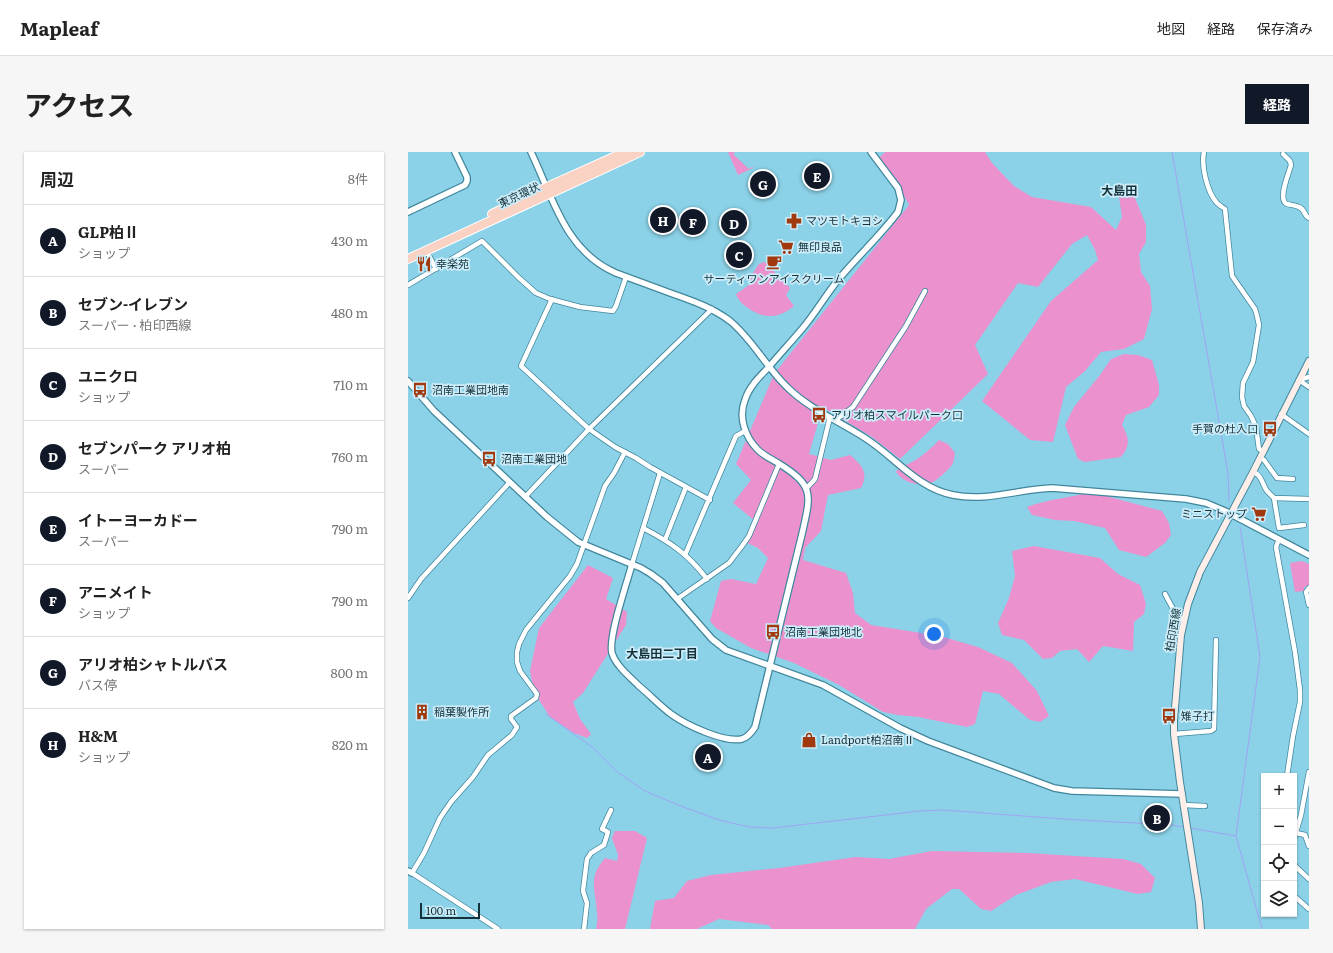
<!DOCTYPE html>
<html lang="ja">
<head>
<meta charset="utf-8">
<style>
  body { margin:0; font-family:Literata,"Noto Sans JP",serif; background:#f6f6f6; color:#222 }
  .controls { position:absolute; right:12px; bottom:12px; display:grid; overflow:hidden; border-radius:0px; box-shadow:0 1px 3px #0004 }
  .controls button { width:36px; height:36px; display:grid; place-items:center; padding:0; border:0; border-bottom:1px solid #e0e0e0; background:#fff; color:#222; font:20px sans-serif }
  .scale { position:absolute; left:12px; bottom:10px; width:60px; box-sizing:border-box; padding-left:4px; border:2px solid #15323b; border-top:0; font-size:11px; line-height:14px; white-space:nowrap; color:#15323b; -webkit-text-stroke:3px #cbecf8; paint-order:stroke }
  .you { position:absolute; left:526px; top:482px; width:14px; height:14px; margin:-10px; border:3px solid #fff; border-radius:50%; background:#1a73e8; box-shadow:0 0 0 6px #1a73e833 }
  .badge { display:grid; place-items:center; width:26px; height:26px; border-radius:50%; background:#111827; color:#fff; font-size:13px; font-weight:700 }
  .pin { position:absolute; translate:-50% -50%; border:2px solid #fff; box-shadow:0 1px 4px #0006 }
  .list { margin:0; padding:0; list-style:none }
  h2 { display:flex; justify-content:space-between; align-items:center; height:52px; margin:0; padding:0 16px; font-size:17px }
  h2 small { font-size:13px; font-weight:400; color:#767676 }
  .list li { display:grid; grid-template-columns:26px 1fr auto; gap:12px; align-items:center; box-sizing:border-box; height:72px; padding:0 16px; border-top:1px solid #e0e0e0 }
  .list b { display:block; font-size:15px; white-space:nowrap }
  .list p { margin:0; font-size:13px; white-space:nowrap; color:#767676 }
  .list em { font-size:13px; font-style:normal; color:#767676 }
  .icon { flex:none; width:22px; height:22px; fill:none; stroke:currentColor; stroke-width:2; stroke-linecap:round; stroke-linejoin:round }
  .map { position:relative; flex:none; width:901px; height:777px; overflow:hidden; border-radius:0px }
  header { display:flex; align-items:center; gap:24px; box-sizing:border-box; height:56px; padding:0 20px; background:#fff; border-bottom:1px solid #e0e0e0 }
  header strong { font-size:19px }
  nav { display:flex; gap:22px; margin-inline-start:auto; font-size:14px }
  .intro { display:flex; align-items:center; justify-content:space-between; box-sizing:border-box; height:96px; padding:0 24px }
  h1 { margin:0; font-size:28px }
  .button { padding:10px 18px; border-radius:0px; background:#111827; color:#fff; font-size:14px; font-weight:700 }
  main { display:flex; gap:24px; padding:0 24px }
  aside { flex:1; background:#fff; border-radius:0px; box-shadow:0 1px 3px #0004 }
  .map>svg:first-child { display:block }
</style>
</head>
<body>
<header>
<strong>Mapleaf</strong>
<nav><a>地図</a><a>経路</a><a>保存済み</a></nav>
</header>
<div class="intro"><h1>アクセス</h1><a class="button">経路</a></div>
<main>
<aside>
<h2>周辺<small>8件</small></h2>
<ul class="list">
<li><span class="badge">A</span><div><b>GLP柏Ⅱ</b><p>ショップ</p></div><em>430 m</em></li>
<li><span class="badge">B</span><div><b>セブン-イレブン</b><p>スーパー · 柏印西線</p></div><em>480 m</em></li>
<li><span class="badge">C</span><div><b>ユニクロ</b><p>ショップ</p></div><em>710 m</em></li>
<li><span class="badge">D</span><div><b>セブンパーク アリオ柏</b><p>スーパー</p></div><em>760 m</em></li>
<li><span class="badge">E</span><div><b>イトーヨーカドー</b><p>スーパー</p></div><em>790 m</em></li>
<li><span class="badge">F</span><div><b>アニメイト</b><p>ショップ</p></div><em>790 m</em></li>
<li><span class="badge">G</span><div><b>アリオ柏シャトルバス</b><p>バス停</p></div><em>800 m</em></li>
<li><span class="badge">H</span><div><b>H&amp;M</b><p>ショップ</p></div><em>820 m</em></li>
</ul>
</aside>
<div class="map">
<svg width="901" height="777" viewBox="0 0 901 777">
  <rect width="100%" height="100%" fill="#8bd2e8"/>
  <!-- green -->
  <g fill="#eb91ce">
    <path d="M320 0H327L325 2 341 17 344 15 345 16 330 23Z"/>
    <path d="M477 0H577L584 11 606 34 624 45 683 55 708 78 714 65 711 45 725 41 738 73V90L731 102 733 120 742 134 744 157 736 187 716 197 693 200 677 219 658 235 645 290 622 288 574 249 643 149 690 108 687 98 679 83 664 92 630 135 610 131 567 193 580 222 492 307 464 285 418 257 410 271 401 302 423 308 442 303C454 313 461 321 453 336L420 343 413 379 397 396 395 408 438 421 445 441 447 461 463 473 532 484 570 495 604 511 629 539 641 564 632 570 622 568 591 542 575 539 567 572 559 575 510 565 490 563 475 560 431 533 386 511 343 496 308 476 302 469 313 429 323 427 348 432 360 406 350 396 335 389 347 369 325 351 343 328 328 312 366 222 501 53 489 31 471 6Z"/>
    <path d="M357 110 382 136 378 143 386 154C372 166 356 168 340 156 334 152 330 148 328 142L341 133 343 129 341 123 345 121 351 112Z"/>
    <path d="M716 202 730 203 744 208 751 233V243L741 255 718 263 714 273C721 286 723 293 713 305L677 310 670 307 657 273 666 255 692 223 703 207Z"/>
    <path d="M531 288 540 292 547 301C546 305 546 310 544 313 539 319 529 329 522 331 509 334 496 331 488 320L491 316C507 310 519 301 531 288Z"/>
    <path d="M683 340 754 359 761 371 763 383 757 391 738 405 711 398 697 376 666 369 647 368 624 363 619 355C640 347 662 346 683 340Z"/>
    <path d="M626 394 692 406 710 422 732 433 738 452 736 462 726 470 725 499 695 494 681 510 669 497 652 499 644 506 635 507 616 488 594 483 590 471 601 446 607 424 604 399Z"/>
    <path d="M894 409 901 412V434L896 435V439L887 440 882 411Z"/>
    <path d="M180 413 205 426 198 447 219 460 218 473 175 541 165 550 172 567 183 582 179 586 166 581 142 565 126 540 122 519 131 476Z"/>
    <path d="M207 679H227L239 686 217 777H188C189 772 190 766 189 761 188 737 179 727 197 706L209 709 210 703 204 686Z"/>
    <path d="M524 699 620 701 715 707 733 712 747 726 743 740 730 742 667 727 643 730 608 743 583 759 573 757 551 737H544L518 757 507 777H364L360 773 311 767 289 777H242L247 749 266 746 279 729 303 723 371 716 448 705 481 707Z"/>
  </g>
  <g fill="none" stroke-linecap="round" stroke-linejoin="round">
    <!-- stream -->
    <g stroke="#9fa4f4" stroke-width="1">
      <path d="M764 0 820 321 821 349"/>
      <path d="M832 375 852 505 828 684 854 777"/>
      <path d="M138 562 184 595 208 619 237 639 270 653 311 668 341 675 365 676 512 659 536 658 655 667 764 673 776 675"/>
      <path d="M782 676 828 684"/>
    </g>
    <!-- minor casing -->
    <g stroke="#41879c" stroke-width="6">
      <g id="minor">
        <path d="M796 0C793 14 799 40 809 51 811 53 814 55 817 57L824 124 847 157 849 164 851 173 845 210 835 231 834 245 836 254 843 264 848 275 851 297 855 299"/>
        <path d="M875 2 882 9 883 13C881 21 869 48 879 52 882 53 887 53 891 55 897 57 896 64 901 66"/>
        <path d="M18 98 28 117"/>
        <path d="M0 133 74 89 110 125 128 141 142 147 172 155 205 159 208 154 218 125"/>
        <path d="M144 147 113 214 181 277 207 295 228 306 242 315 302 348"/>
        <path d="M891 228 901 235"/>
        <path d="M891 228 901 225"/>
        <path d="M873 262 901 282"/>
        <path d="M428 268 445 255 498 174 517 139"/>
        <path d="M852 306 856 308 869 326 885 327"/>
        <path d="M845 320C854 323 854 332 859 339 861 341 864 344 866 346L901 347"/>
        <path d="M398 337 407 327 422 265"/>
        <path d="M117 345 181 277 304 157"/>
        <path d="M866 346 871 376 896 373"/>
        <path d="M235 376C262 390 280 402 299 427"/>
        <path d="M871 387 868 395 887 500 892 538V550L885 584 879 624"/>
        <path d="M257 388 278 335"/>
        <path d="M277 403 328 284 337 279"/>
        <path d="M224 412 252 321"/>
        <path d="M901 436 898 440 901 453"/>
        <path d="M757 442 770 466 776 467"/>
        <path d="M0 446 13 427 102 330"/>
        <path d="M269 447 321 411 334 394 341 384 371 312"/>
        <path d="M766 582 803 579 806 577 808 488"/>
        <path d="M775 653 797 654"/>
        <path d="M888 681 897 683 901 694"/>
        <path d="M886 687 893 663 901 620"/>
        <path d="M886 711 888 715 901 727"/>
        <path d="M886 744 901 757"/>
        <path d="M90 777 4 721 16 701 32 666 43 650 65 625 80 603 104 583 109 575 103 567V564L128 546 129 542 112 519 109 510V500L111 492 118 478 162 424 169 412 197 334 206 321 217 300"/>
        <path d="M176 777 179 751 175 739 179 707 183 701 196 693 200 680 194 677 203 658"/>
      </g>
    </g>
    <!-- tertiary casing -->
    <g stroke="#41879c" stroke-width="8">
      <g id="tertiary">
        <path d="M123 0C145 46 157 99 208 121 227 128 246 135 265 142 285 149 305 156 322 169 345 188 358 215 379 235 401 257 431 269 457 286 487 305 509 336 545 343 578 350 612 337 644 336L778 347 798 351 817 359 901 403"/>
        <path d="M0 60 57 33 59 29V25L47 0"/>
        <path d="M0 229 26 259 139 365 170 390 233 416 243 422 255 431 304 487 318 498 415 533 492 576 520 589 646 636 664 639 774 642"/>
        <path d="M224 412C219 431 200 485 204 501 208 514 222 525 231 534 242 543 252 554 263 562 278 573 316 591 334 587 340 585 344 580 347 575L394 382C403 342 407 334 370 311 363 307 355 303 350 298 337 285 330 265 337 248 341 235 351 225 360 216 371 203 383 190 394 177 407 162 417 144 430 128 449 105 472 84 490 60L493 48 490 36 463 0"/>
        <path d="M0 719 4 721"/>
      </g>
    </g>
    <!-- secondary casing -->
    <g stroke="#41879c" stroke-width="8">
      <path id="secondary" d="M793 777 791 751 772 630 766 582V568L773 483 780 452 792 420 845 320 901 209"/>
    </g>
    <!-- trunk casing -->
    <g stroke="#fff" stroke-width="10">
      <g id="trunk">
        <path d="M84 62 139 35 217 0"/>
        <path d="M0 107 232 0"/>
      </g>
    </g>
    <!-- minor -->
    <use href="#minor" stroke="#fff" stroke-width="4.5"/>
    <!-- tertiary -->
    <use href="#tertiary" stroke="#fff" stroke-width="5.5"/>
    <!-- secondary -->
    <use href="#secondary" stroke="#fdeee9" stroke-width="6"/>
    <!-- trunk -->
    <use href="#trunk" stroke="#fad2c4" stroke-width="8"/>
  </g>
  <!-- icons -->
  <defs>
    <g id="pharmacy-bare" transform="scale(1.2)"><path d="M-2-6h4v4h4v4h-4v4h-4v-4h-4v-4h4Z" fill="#a03a0e" stroke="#cbecf8" stroke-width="2.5" paint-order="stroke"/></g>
    <g id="supermarket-bare" transform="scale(1.2)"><path d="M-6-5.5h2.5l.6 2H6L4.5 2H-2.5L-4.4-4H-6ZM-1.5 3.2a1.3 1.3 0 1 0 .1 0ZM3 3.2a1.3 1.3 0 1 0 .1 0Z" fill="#a03a0e" stroke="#cbecf8" stroke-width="2.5" paint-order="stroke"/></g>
    <g id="cafe-bare" transform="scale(1.2)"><path d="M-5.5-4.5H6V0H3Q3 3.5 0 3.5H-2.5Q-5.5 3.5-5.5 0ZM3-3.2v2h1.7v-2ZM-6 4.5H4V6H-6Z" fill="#a03a0e" stroke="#cbecf8" stroke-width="2.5" paint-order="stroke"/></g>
    <g id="restaurant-bare" transform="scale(1.2)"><path d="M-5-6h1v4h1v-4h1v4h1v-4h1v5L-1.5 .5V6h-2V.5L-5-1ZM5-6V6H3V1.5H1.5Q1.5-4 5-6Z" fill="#a03a0e" stroke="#cbecf8" stroke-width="2.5" paint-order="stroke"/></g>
    <g id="bus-bare" transform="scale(1.2)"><path d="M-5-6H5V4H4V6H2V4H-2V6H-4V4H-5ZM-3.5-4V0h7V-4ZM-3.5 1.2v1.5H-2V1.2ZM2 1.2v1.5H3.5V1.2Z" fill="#a03a0e" stroke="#cbecf8" stroke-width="2.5" paint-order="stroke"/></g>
    <g id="building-bare" transform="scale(1.2)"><path d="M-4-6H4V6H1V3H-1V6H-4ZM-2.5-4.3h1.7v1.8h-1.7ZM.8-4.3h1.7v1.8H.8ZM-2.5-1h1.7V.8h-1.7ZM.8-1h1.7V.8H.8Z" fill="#a03a0e" stroke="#cbecf8" stroke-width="2.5" paint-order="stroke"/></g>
    <g id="shop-bare" transform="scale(1.2)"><path d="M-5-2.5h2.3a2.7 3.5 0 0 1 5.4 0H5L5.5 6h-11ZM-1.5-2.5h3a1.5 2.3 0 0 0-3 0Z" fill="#a03a0e" stroke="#cbecf8" stroke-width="2.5" paint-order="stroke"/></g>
  </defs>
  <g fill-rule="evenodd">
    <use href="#pharmacy-bare" x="386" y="69"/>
    <use href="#supermarket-bare" x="378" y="95"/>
    <use href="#cafe-bare" x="366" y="110"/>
    <use href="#restaurant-bare" x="16" y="112"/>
    <use href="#bus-bare" x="12" y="238"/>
    <use href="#bus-bare" x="411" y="263"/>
    <use href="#bus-bare" x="862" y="277"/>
    <use href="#bus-bare" x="81" y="307"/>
    <use href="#supermarket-bare" x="851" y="362"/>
    <use href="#bus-bare" x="365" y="480"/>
    <use href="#building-bare" x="14" y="560"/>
    <use href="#bus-bare" x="761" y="564"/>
    <use href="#shop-bare" x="401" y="588"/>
  </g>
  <g text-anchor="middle" stroke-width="3.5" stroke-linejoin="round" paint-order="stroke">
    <!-- street labels -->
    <g font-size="11" fill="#15323b" stroke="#cbecf8">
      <text transform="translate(111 43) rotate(-25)" y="4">東京環状</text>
      <text transform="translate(765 478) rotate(-80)" y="4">柏印西線</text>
    </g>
    <!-- poi labels -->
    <g font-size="11" fill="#15323b" stroke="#cbecf8" text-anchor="start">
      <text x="398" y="73">マツモトキヨシ</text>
      <text x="390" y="99">無印良品</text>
      <text x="28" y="116">幸楽苑</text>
      <text x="366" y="131" text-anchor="middle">サーティワンアイスクリーム</text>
      <text x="24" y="242">沼南工業団地南</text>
      <text x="423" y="267">アリオ柏スマイルパーク口</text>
      <text x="850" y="281" text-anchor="end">手賀の杜入口</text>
      <text x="93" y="311">沼南工業団地</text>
      <text x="839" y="366" text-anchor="end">ミニストップ</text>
      <text x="377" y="484">沼南工業団地北</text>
      <text x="26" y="564">稲葉製作所</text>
      <text x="773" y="568">雉子打</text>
      <text x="413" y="592">Landport柏沼南Ⅱ</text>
    </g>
    <!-- neighbourhood labels -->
    <g font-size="12" font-weight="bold" fill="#15323b" stroke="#cbecf8">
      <text x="711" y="43">大島田</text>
      <text x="254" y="506">大島田二丁目</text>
    </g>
  </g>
</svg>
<div class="controls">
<button>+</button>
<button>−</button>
<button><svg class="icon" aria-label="locate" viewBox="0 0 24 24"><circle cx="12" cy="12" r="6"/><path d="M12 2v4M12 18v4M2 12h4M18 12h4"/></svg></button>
<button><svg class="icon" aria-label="layers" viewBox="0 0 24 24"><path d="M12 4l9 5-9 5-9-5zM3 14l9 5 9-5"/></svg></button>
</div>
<div class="scale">100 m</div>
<div class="you"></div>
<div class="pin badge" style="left:300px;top:605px">A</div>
<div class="pin badge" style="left:749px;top:666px">B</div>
<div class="pin badge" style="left:331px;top:103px">C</div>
<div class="pin badge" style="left:326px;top:71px">D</div>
<div class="pin badge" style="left:409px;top:24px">E</div>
<div class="pin badge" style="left:285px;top:70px">F</div>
<div class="pin badge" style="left:355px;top:32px">G</div>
<div class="pin badge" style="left:255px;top:68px">H</div>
</div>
</main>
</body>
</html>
